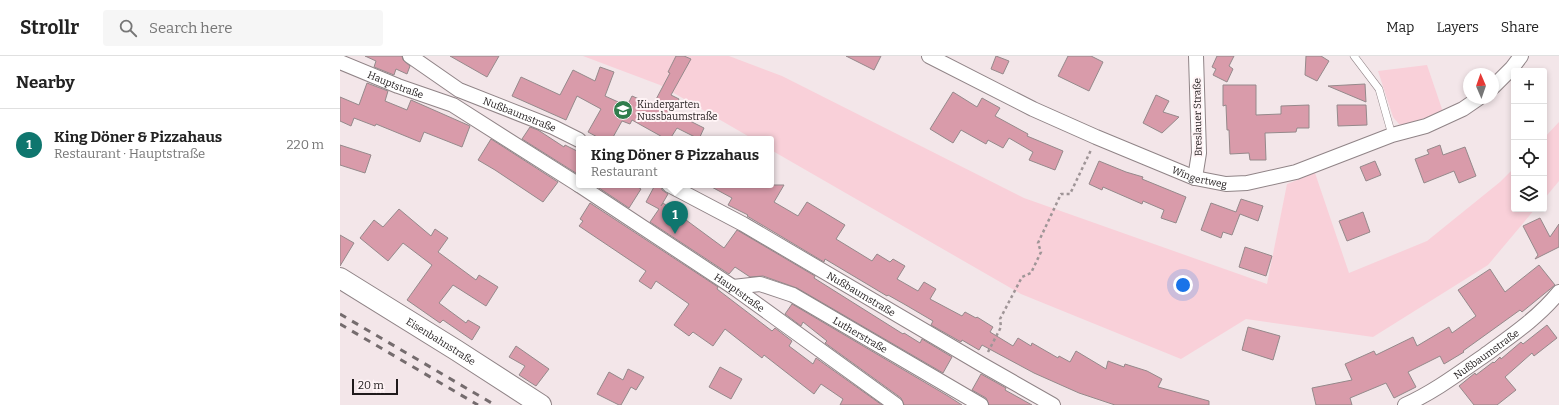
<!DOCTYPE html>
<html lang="en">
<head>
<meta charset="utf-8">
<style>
  body { margin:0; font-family:Bitter,serif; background:#f6f6f6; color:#222 }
  .controls { position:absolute; right:12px; top:12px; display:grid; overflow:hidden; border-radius:4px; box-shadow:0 2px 6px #0003 }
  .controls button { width:36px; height:36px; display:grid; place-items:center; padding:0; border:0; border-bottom:1px solid #e0e0e0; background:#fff; color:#222; font:20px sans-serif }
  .compass { position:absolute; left:1123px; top:12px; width:36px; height:36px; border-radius:50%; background:#fff; box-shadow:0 2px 6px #0003; rotate:358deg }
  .scale { position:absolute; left:12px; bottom:10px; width:46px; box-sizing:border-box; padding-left:4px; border:2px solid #1f1a1b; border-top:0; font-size:11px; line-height:14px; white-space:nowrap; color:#1f1a1b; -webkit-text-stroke:3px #fff4f6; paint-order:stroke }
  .you { position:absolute; left:843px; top:229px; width:14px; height:14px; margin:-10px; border:3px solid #fff; border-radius:50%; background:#1a73e8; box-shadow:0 0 0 6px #1a73e833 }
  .badge { display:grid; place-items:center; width:26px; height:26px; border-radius:50%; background:#0f766e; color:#fff; font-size:13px; font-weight:700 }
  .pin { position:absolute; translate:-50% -33px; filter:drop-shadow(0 1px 2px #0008) }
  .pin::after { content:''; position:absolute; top:21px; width:14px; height:12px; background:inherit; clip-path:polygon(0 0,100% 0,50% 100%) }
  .popup { position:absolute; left:236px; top:80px; width:198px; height:52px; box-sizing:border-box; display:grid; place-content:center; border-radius:4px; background:#fff; filter:drop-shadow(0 1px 3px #0005); font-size:13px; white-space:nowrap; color:#767676 }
  .popup b { font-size:15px; color:#222 }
  .popup::after { content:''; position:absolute; left:50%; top:100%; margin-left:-8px; border:8px solid transparent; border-top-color:#fff }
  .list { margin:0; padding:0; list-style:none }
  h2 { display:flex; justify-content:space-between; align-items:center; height:52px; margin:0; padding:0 16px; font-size:17px }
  h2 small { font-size:13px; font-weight:400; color:#767676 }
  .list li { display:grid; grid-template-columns:26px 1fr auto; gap:12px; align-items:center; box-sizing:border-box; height:72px; padding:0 16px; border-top:1px solid #e0e0e0 }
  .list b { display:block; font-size:15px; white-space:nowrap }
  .list p { margin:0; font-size:13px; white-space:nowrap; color:#767676 }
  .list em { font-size:13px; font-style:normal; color:#767676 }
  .icon { flex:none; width:22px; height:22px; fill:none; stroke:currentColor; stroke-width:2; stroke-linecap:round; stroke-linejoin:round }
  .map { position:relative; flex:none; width:1219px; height:349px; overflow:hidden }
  header { display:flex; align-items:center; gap:24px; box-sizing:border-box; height:56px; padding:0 20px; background:#fff; border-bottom:1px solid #e0e0e0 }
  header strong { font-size:19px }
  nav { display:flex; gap:22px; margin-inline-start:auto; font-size:14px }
  .search { width:280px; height:36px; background:#f6f6f6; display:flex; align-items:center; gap:10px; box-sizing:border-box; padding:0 14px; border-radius:4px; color:#767676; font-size:15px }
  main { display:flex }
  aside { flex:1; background:#fff }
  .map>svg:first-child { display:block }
</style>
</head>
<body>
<header>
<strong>Strollr</strong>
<div class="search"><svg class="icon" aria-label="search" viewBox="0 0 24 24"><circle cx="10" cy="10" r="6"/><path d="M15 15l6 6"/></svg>Search here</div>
<nav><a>Map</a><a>Layers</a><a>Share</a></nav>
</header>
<main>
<aside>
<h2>Nearby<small></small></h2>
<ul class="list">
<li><span class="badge">1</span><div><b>King Döner &amp; Pizzahaus</b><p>Restaurant · Hauptstraße</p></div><em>220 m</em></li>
</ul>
</aside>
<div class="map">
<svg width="1219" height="349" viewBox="0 0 1219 349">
  <rect width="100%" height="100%" fill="#f3e6e9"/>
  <!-- green -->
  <g fill="#f9d0d9">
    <path d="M243 0H389L442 20 684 142 927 228 947 128 975 117 1009 217 1087 185 1160 126 1174 112V153H1195L1148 209 1033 281 906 263 841 303 681 238 431 94V83H413L320 29Z"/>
    <path d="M1087 9 1103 56 1063 69 1059 68 1053 61 1038 15Z"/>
    <path d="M1219 66V125L1204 143V82Z"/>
  </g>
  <!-- building -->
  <g fill="#d99baa" stroke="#95898b">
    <path d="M25 0H62L63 4 70 10 67 18 56 13 54 19 34 11 36 5Z"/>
    <path d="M110 0H159L147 21Z"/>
    <path d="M336 0H344L351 3 331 39 339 43 332 56 364 72 359 83 337 72 330 83H326L292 64 290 68 282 65 272 83H261L248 76 261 53 237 40 226 64 172 40 181 21 220 39 233 14 255 25 260 11 274 16 265 40 287 50 292 40 313 49 330 17 328 16Z"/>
    <path d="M506 0H541L534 14Z"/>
    <path d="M656 0 669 5 663 18 651 13Z"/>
    <path d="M728 0H751L763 6 749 35 718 20Z"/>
    <path d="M877 0H894L889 10 893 13 887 26 873 19 876 13 872 11Z"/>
    <path d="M966 0H981L989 5 977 25 965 19Z"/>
    <path d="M27 27 48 35 45 45 67 54 71 44 130 70 122 91 84 76 80 86 36 68 35 70 14 62 11 70 0 65V41L19 49Z"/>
    <path d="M1025 28 1026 46 988 30Z"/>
    <path d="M883 29H916V59L941 58V50L969 49V72H957L956 76 925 77 926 104H910L909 97 890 98 889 74H887L886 49 883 50Z"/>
    <path d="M613 36 637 51 642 42 660 52 655 60 688 78 687 80 723 95 715 114 689 104 693 96 669 82 663 92 648 84 646 88 621 74 613 87 590 73Z"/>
    <path d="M816 39 829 45 823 56 839 61 822 77 803 67Z"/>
    <path d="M997 49H1026L1027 69 998 70Z"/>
    <path d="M190 71 198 74 224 91 225 89 239 96V119L182 83Z"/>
    <path d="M151 83 218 126 203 146 155 114 138 104Z"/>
    <path d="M0 89 31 99 25 117 0 109Z"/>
    <path d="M1100 89 1103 99 1125 91 1136 120 1119 127 1114 115 1084 127 1075 103 1089 98 1087 94Z"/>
    <path d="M759 105 786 116 803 121 802 123 846 141 836 167 821 162 824 154 803 145 802 148 763 131 762 134 749 128Z"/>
    <path d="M1035 105 1041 119 1026 125 1020 111Z"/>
    <path d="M261 129H294L301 133 289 152 259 132Z"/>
    <path d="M315 129H321L322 134 328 138 321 150 323 147 384 192 397 174 475 220 474 222 563 278 564 277 580 287 582 283 612 301 603 317 457 232 423 220 410 221 395 211 389 218 310 166 319 153 306 146Z"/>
    <path d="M368 129H444L434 146 458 160 467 146 505 169 496 183 532 205 537 198 550 206 553 203 565 210 557 223 578 235 584 226 596 233 590 243 622 260 625 256 636 262 637 261 653 271 650 276 673 290 678 282 691 290 692 287 718 302 719 300 730 306 736 295 766 313 768 305 784 311 785 308 807 315 822 323 818 331 869 345V349H775L739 337 694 317 642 289 639 294 622 284 621 286 591 269 593 265 564 248 548 239 547 240 485 203 484 206 407 160 408 159 388 149 392 142Z"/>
    <path d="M901 143 923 150 918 165 900 158 892 179 883 176 881 182 861 174 871 147 896 156Z"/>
    <path d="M250 147 378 231 377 233 432 275 435 272 452 285 449 290 473 308 476 302 542 349H500L503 343 481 328 474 338 424 299 422 302 385 273 373 290 353 276 349 280 334 269 349 248 316 225 311 233 299 225 306 215 239 170 243 165 240 163Z"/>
    <path d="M59 153 91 180 95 173 108 182 98 196 136 224 139 219 158 231 146 250 113 229 99 247 126 267 128 264 140 271 132 284 103 264 100 267 67 244 92 209 63 187 48 205 20 182 34 164 43 171Z"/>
    <path d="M1023 156 1030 176 1007 185 999 165Z"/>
    <path d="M1200 162 1210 181 1219 168V191L1195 203 1198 199 1183 170Z"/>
    <path d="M0 179 14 187 0 210Z"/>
    <path d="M905 191 932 200 926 220 899 211Z"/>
    <path d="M1199 209 1215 229 1182 256 1180 254 1123 295 1124 296 1104 308 1100 300 1068 316 1076 331 1054 342 1046 327 1010 342 1012 349H976L972 332 1012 324 1005 308 1034 295 1036 299 1073 281 1077 290 1109 271 1112 277 1136 260 1118 234 1150 213 1165 236Z"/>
    <path d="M452 248 608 340 622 349H564L561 342 485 287 487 285 463 266 461 270 445 258Z"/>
    <path d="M1207 269 1217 282 1194 300 1192 297 1165 321 1176 334 1157 349H1134L1119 330 1135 317 1136 319 1153 306 1154 307 1160 301 1161 303 1181 286 1183 288Z"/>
    <path d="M908 271 940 280 933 304 902 294Z"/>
    <path d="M176 290 209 313 196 330 179 319 185 310 169 301Z"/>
    <path d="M380 311 402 323 391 343 369 331Z"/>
    <path d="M288 313 304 321 296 334 291 331 281 349H279L257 338 269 316 283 324Z"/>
    <path d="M641 318 666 332 665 334 692 349H649L646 342 632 334Z"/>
  </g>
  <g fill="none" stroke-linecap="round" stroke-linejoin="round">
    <!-- lane casing -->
    <g stroke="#908487" stroke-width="8">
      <path id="lane" d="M1014 0 1039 33 1052 79"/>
    </g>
    <!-- street casing -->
    <g stroke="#908487" stroke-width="16">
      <g id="street">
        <path id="s1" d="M70 0 119 34 213 71 239 84"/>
        <path id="s2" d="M589 0 693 53 756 81 855 122 886 128 907 127 956 116 1052 79 1086 70 1123 53 1139 42"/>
        <path id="s3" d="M0 6 58 30 113 49 239 129"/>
        <path d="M1153 31 1172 12 1181 0"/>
        <path d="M855 122 859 97 856 0"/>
        <path id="s4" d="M239 129 393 231 556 349"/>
        <path id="s5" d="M329 129 403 168 641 308 713 349"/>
        <path id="s6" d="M393 231 420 228 453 239 641 349"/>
        <path id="s7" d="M1065 349C1094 336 1119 317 1145 299 1171 280 1199 261 1219 236"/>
      </g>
    </g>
    <!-- secondary casing -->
    <g stroke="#908487" stroke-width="22">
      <g id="secondary">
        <path id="s8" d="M0 222 116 294 201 349"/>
      </g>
    </g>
    <!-- path -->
    <path stroke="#9f9597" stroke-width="2.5" stroke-dasharray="3 3" stroke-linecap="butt" d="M648 296 661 271 660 263 682 221 691 217 701 196 698 187 721 138H730L751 94"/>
    <!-- lane -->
    <use href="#lane" stroke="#fff" stroke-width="7"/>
    <!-- street -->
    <use href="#street" stroke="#fff" stroke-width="14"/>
    <!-- secondary -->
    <use href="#secondary" stroke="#fff" stroke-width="20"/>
    <!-- rail -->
    <g stroke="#756c6e" stroke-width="3" stroke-dasharray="7 7" stroke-linecap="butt">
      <path d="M0 258 155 349"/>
      <path d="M0 268 138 349"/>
    </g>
  </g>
  <!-- icons -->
  <defs>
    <g id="school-disc" transform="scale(1)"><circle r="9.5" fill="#307d4c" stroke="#fff4f6"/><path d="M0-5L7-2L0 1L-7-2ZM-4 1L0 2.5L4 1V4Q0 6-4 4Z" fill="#fff"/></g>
  </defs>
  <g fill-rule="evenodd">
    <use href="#school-disc" x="283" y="54"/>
  </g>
  <g text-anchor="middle" stroke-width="4" stroke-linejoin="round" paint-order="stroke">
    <!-- street labels -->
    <g font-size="10" fill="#1f1a1b" stroke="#fff4f6">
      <text dy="4" stroke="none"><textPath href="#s3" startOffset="60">Hauptstraße</textPath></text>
      <text dy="4" stroke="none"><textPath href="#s1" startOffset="125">Nußbaumstraße</textPath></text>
      <text transform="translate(857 61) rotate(-91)" y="4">Breslauer Straße</text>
      <text dy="4" stroke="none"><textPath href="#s2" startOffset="297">Wingertweg</textPath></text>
      <text dy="4" stroke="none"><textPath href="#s4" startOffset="193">Hauptstraße</textPath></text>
      <text dy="4" stroke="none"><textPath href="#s5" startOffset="221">Nußbaumstraße</textPath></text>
      <text dy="4" stroke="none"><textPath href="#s6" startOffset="140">Lutherstraße</textPath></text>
      <text dy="4" stroke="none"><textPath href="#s8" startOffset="119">Eisenbahnstraße</textPath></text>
      <text dy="4" stroke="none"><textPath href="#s7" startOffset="96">Nußbaumstraße</textPath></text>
    </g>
    <!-- poi labels -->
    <g font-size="10" fill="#1f1a1b" stroke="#fff4f6" text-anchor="start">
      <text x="297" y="52">Kindergarten<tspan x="297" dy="12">Nussbaumstraße</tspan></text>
    </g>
  </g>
</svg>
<div class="controls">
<button>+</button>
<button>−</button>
<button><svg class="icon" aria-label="locate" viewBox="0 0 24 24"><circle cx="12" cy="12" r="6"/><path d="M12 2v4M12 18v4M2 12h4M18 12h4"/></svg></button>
<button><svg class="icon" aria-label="layers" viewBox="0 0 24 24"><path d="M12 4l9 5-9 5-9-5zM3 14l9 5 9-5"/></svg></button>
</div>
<svg class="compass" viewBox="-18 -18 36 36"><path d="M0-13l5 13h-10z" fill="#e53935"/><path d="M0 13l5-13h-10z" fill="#767676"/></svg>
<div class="scale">20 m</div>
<div class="you"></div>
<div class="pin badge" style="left:335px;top:178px">1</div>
<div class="popup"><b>King Döner &amp; Pizzahaus</b>Restaurant</div>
</div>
</main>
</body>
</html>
